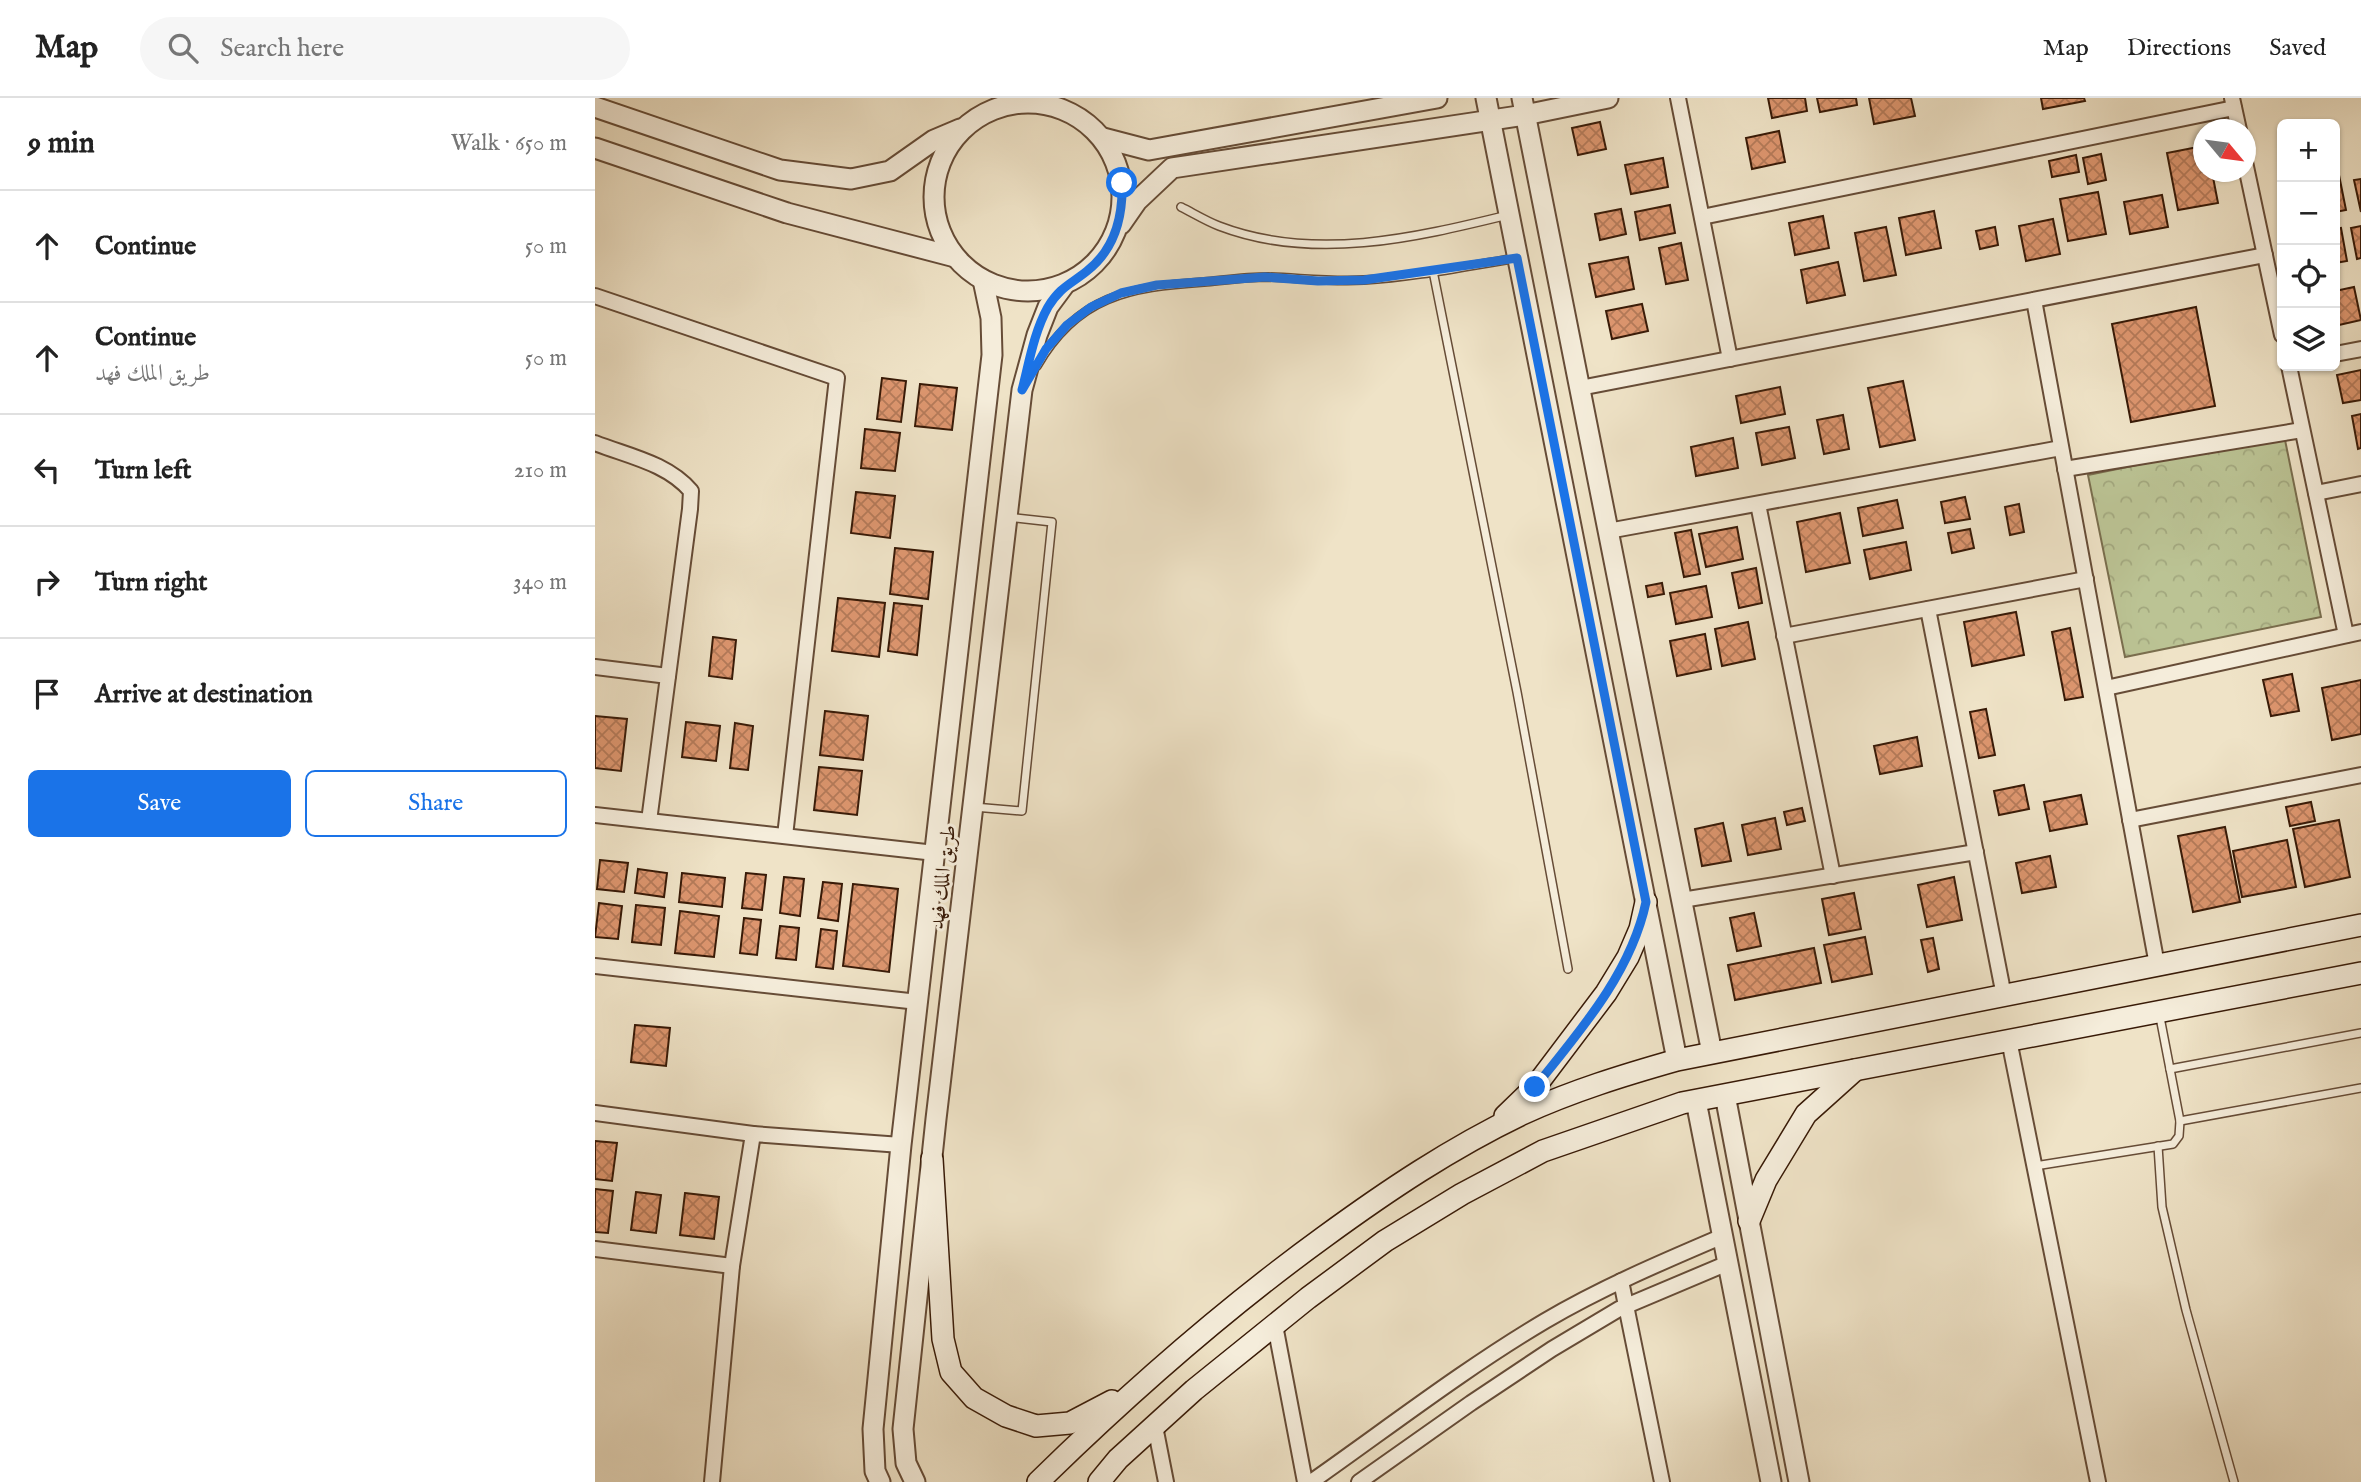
<!DOCTYPE html>
<html lang="en">
<head>
<meta charset="utf-8">
<style>
  body { margin:0; font-family:"IM FELL English",Amiri,serif; background:#f6f6f6; color:#222 }
  .controls { position:absolute; right:21px; top:21px; display:grid; overflow:hidden; border-radius:10px; box-shadow:0 2px 5px #0004 }
  .controls button { width:63px; height:63px; display:grid; place-items:center; padding:0; border:0; border-bottom:2px solid #e0e0e0; background:#fff; color:#222; font:35px sans-serif }
  .compass { position:absolute; left:1598px; top:21px; width:63px; height:63px; border-radius:50%; background:#fff; box-shadow:0 2px 5px #0004; rotate:119deg }
  .stop { position:absolute; width:21px; height:21px; margin:-16px; border:5px solid #1a73e8; border-radius:50%; background:#fff }
  .stop.end { background:#1a73e8; border-color:#fff; box-shadow:0 2px 7px #0008 }
  .list { margin:0; padding:0; list-style:none }
  h2 { display:flex; justify-content:space-between; align-items:center; height:91px; margin:0; padding:0 28px; font-size:30px }
  h2 small { font-size:23px; font-weight:400; color:#767676 }
  .list li { display:grid; grid-template-columns:46px 1fr auto; gap:21px; align-items:center; box-sizing:border-box; height:112px; padding:0 28px; border-top:2px solid #e0e0e0 }
  .list b { display:block; font-size:26px; white-space:nowrap }
  .list p { margin:0; font-size:23px; white-space:nowrap; color:#767676 }
  .list em { font-size:23px; font-style:normal; color:#767676 }
  .actions { display:flex; gap:14px; padding:21px 28px }
  .actions a { flex:1; padding:16px 0; border:2px solid #1a73e8; border-radius:10px; text-align:center; font-size:24px; color:#1a73e8 }
  .actions .main { background:#1a73e8; color:#fff }
  .icon { flex:none; width:38px; height:38px; fill:none; stroke:currentColor; stroke-width:2; stroke-linecap:round; stroke-linejoin:round }
  .map { position:relative; flex:none; width:1766px; height:1384px; overflow:hidden }
  header { display:flex; align-items:center; gap:42px; box-sizing:border-box; height:98px; padding:0 35px; background:#fff; border-bottom:2px solid #e0e0e0 }
  header strong { font-size:33px }
  nav { display:flex; gap:38px; margin-inline-start:auto; font-size:24px }
  .search { width:490px; height:63px; background:#f6f6f6; display:flex; align-items:center; gap:18px; box-sizing:border-box; padding:0 24px; border-radius:38px; color:#767676; font-size:26px }
  main { display:flex }
  aside { flex:1; background:#fff }
  .map>svg:first-child { display:block }
</style>
</head>
<body>
<header>
<strong>Map</strong>
<div class="search"><svg class="icon" aria-label="search" viewBox="0 0 24 24"><circle cx="10" cy="10" r="6"/><path d="M15 15l6 6"/></svg>Search here</div>
<nav><a>Map</a><a>Directions</a><a>Saved</a></nav>
</header>
<main>
<aside>
<h2>9 min<small>Walk · 650 m</small></h2>
<ul class="list">
<li><svg class="icon" aria-label="ahead" viewBox="0 0 24 24"><path d="M12 20V5M6 11l6-6 6 6"/></svg><div><b>Continue</b></div><em>50 m</em></li>
<li><svg class="icon" aria-label="ahead" viewBox="0 0 24 24"><path d="M12 20V5M6 11l6-6 6 6"/></svg><div><b>Continue</b><p>طريق الملك فهد</p></div><em>50 m</em></li>
<li><svg class="icon" aria-label="left" viewBox="0 0 24 24"><path d="M17 20v-9H6M10 6l-5 5 5 5"/></svg><div><b>Turn left</b></div><em>210 m</em></li>
<li><svg class="icon" aria-label="right" viewBox="0 0 24 24"><path d="M7 20v-9h11M14 6l5 5-5 5"/></svg><div><b>Turn right</b></div><em>340 m</em></li>
<li><svg class="icon" aria-label="arrive" viewBox="0 0 24 24"><path d="M6 21V4h12l-3 4 3 4H6"/></svg><div><b>Arrive at destination</b></div></li>
</ul>
<div class="actions"><a class="main">Save</a><a>Share</a></div>
</aside>
<div class="map">
<svg width="1766" height="1384" viewBox="0 0 1766 1384">
  <defs>
    <pattern id="park-crowns" width="20" height="18" patternUnits="userSpaceOnUse" patternTransform="scale(1.75)"><rect width="20" height="18" fill="#bbc394"/><path d="M2 6a3 3 0 1 1 6 0M12 15a3 3 0 1 1 6 0" fill="none" stroke="#a2a77e"/></pattern>
    <pattern id="building-cross-hatch" width="8" height="8" patternUnits="userSpaceOnUse" patternTransform="scale(1.75)"><rect width="8" height="8" fill="#dd966f"/><path d="M0 0l8 8M0 8l8-8" fill="none" stroke="#b47a59"/></pattern>
  </defs>
  <rect width="100%" height="100%" fill="#efe3c7"/>
  <filter id="stains"><feTurbulence type="fractalNoise" baseFrequency=".00286" numOctaves="4"/><feColorMatrix values="0 0 0 0 .2 0 0 0 0 .09 0 0 0 0 .02 0 0 0 .5 -.17"/></filter>
  <radialGradient id="worn" r=".72"><stop offset=".6" stop-color="#630" stop-opacity="0"/><stop offset="1" stop-color="#630" stop-opacity=".3"/></radialGradient>
  <!-- park -->
  <path fill="url(#park-crowns)" stroke="#7a6e4e" stroke-width="2" d="M1689 337 1726 519 1530 559 1493 377Z"/>
  <!-- building -->
  <g fill="url(#building-cross-hatch)" stroke="#381a07" stroke-width="2">
    <path d="M1173 0H1210L1212 13 1177 20Z"/>
    <path d="M1222 0H1261L1262 7 1225 14Z"/>
    <path d="M1274 0H1316L1320 18 1279 26Z"/>
    <path d="M1446 0H1489L1490 3 1448 11Z"/>
    <path d="M1005 24 1011 51 983 57 977 30Z"/>
    <path d="M1184 33 1190 64 1157 71 1151 40Z"/>
    <path d="M1608 48V74H1617L1623 105 1583 112 1572 55Z"/>
    <path d="M1506 56 1511 82 1493 86 1488 60Z"/>
    <path d="M1481 57 1484 74 1457 79 1454 63Z"/>
    <path d="M1068 60 1073 89 1036 96 1030 67Z"/>
    <path d="M1740 77H1744L1751 112 1740 114Z"/>
    <path d="M1766 81V114L1759 82Z"/>
    <path d="M1503 94 1511 136 1473 143 1465 101Z"/>
    <path d="M1567 97 1573 129 1535 136 1529 104Z"/>
    <path d="M1075 107 1080 135 1045 142 1040 114Z"/>
    <path d="M1026 111 1031 136 1005 142 1000 116Z"/>
    <path d="M1339 113 1346 150 1311 157 1304 120Z"/>
    <path d="M1228 118 1234 150 1200 157 1194 125Z"/>
    <path d="M1458 121 1465 156 1431 163 1424 128Z"/>
    <path d="M1766 128V160L1762 161 1756 130Z"/>
    <path d="M1291 129 1301 177 1269 183 1260 135Z"/>
    <path d="M1400 129 1403 147 1385 151 1381 133Z"/>
    <path d="M1746 130 1752 163 1740 165V131Z"/>
    <path d="M1086 145 1093 182 1071 186 1064 150Z"/>
    <path d="M1033 159 1039 191 1001 199 994 166Z"/>
    <path d="M1243 164 1250 197 1212 205 1206 172Z"/>
    <path d="M1759 189 1766 222 1744 227 1740 193Z"/>
    <path d="M1047 206 1053 233 1017 241 1011 213Z"/>
    <path d="M1601 209 1620 308 1536 324 1517 226Z"/>
    <path d="M1766 272V302L1748 305 1742 277Z"/>
    <path d="M287 280 311 283 306 324 282 321Z"/>
    <path d="M1308 283 1320 342 1285 349 1273 290Z"/>
    <path d="M325 286 362 290 357 332 320 328Z"/>
    <path d="M1185 289 1190 316 1146 325 1141 298Z"/>
    <path d="M1766 316V350L1763 351 1757 318Z"/>
    <path d="M1248 317 1254 351 1229 356 1222 322Z"/>
    <path d="M1194 329 1200 360 1167 367 1161 335Z"/>
    <path d="M270 331 305 335 300 373 266 370Z"/>
    <path d="M1138 340 1143 370 1101 378 1096 349Z"/>
    <path d="M261 394 300 398 295 440 256 435Z"/>
    <path d="M1370 399 1375 421 1350 425 1346 404Z"/>
    <path d="M1302 402 1308 430 1268 438 1263 410Z"/>
    <path d="M1424 406 1429 434 1415 437 1410 409Z"/>
    <path d="M1245 415 1255 465 1211 474 1202 424Z"/>
    <path d="M1142 429 1148 461 1111 469 1104 436Z"/>
    <path d="M1375 431 1379 450 1357 455 1353 435Z"/>
    <path d="M1096 432 1105 476 1089 479 1080 435Z"/>
    <path d="M1311 444 1316 472 1275 481 1269 452Z"/>
    <path d="M300 450 338 454 333 501 295 496Z"/>
    <path d="M1161 470 1167 505 1144 510 1137 475Z"/>
    <path d="M1067 485 1069 496 1053 499 1051 488Z"/>
    <path d="M1111 488 1117 519 1081 526 1075 495Z"/>
    <path d="M243 500 290 505 284 559 237 553Z"/>
    <path d="M299 505 327 508 322 557 293 553Z"/>
    <path d="M1421 514 1429 557 1377 568 1369 524Z"/>
    <path d="M1153 524 1160 561 1127 568 1120 531Z"/>
    <path d="M1475 530 1488 599 1470 602 1457 534Z"/>
    <path d="M1110 536 1116 571 1082 578 1075 543Z"/>
    <path d="M118 539 141 542 137 581 114 578Z"/>
    <path d="M1697 576 1704 613 1676 618 1668 582Z"/>
    <path d="M1766 582V636L1737 642 1727 590Z"/>
    <path d="M1391 611 1400 657 1384 660 1375 614Z"/>
    <path d="M230 613 273 618 268 662 225 657Z"/>
    <path d="M0 618 32 621 26 673 0 670Z"/>
    <path d="M91 624 125 628 121 663 87 659Z"/>
    <path d="M140 625 158 628 153 672 135 670Z"/>
    <path d="M1322 639 1327 668 1285 676 1279 648Z"/>
    <path d="M224 669 267 673 262 717 219 712Z"/>
    <path d="M1429 687 1434 711 1404 717 1399 693Z"/>
    <path d="M1486 697 1492 726 1455 733 1449 704Z"/>
    <path d="M1716 704 1720 723 1695 728 1691 709Z"/>
    <path d="M1207 710 1210 723 1192 727 1189 714Z"/>
    <path d="M1180 720 1186 751 1153 757 1147 727Z"/>
    <path d="M1744 722 1755 779 1710 789 1698 731Z"/>
    <path d="M1128 725 1136 763 1107 768 1100 731Z"/>
    <path d="M1630 729 1645 804 1598 814 1583 738Z"/>
    <path d="M1692 742 1701 789 1647 799 1638 753Z"/>
    <path d="M1455 758 1461 789 1427 795 1421 765Z"/>
    <path d="M5 762 33 765 29 794 2 791Z"/>
    <path d="M43 771 72 775 69 799 40 795Z"/>
    <path d="M87 775 130 780 127 809 84 804Z"/>
    <path d="M151 775 171 777 167 812 147 810Z"/>
    <path d="M189 779 209 781 205 818 185 815Z"/>
    <path d="M1359 779 1367 822 1332 829 1323 787Z"/>
    <path d="M228 784 247 786 243 823 223 820Z"/>
    <path d="M258 786 303 791 294 874 248 868Z"/>
    <path d="M1259 795 1266 831 1234 837 1227 801Z"/>
    <path d="M4 805 27 808 23 841 0 839Z"/>
    <path d="M41 807 70 810 66 847 37 844Z"/>
    <path d="M85 813 124 818 119 859 80 855Z"/>
    <path d="M1159 815 1166 848 1142 853 1135 820Z"/>
    <path d="M149 820 166 822 162 857 145 855Z"/>
    <path d="M185 828 204 830 201 862 181 860Z"/>
    <path d="M226 831 242 833 238 871 221 869Z"/>
    <path d="M1270 839 1277 876 1237 884 1229 847Z"/>
    <path d="M1338 840 1344 871 1333 874 1326 842Z"/>
    <path d="M1219 850 1226 885 1140 902 1133 867Z"/>
    <path d="M40 927 75 930 71 968 36 964Z"/>
    <path d="M0 1043 22 1045 17 1083 0 1081Z"/>
    <path d="M0 1091 18 1093 13 1135 0 1134Z"/>
    <path d="M41 1094 66 1097 61 1135 36 1132Z"/>
    <path d="M90 1095 124 1099 119 1141 85 1137Z"/>
  </g>
  <g fill="none" stroke-linecap="round" stroke-linejoin="round">
    <!-- service casing -->
    <g stroke="#664c37" stroke-width="10">
      <g id="service">
        <path d="M586 109C598 115 611 123 624 128 718 164 819 140 913 117"/>
        <path d="M838 173 922 594 973 871"/>
        <path d="M442 268C482 198 534 189 609 184 630 182 652 179 673 179 705 180 737 184 769 182 820 179 872 168 922 160"/>
        <path d="M379 709 427 713 457 424 413 419"/>
        <path d="M1575 971 1766 935"/>
        <path d="M1585 1023 1766 990"/>
        <path d="M1563 1048 1567 1109 1591 1212 1639 1384"/>
        <path d="M1440 1068 1578 1046 1584 1038 1585 1023 1564 914"/>
      </g>
    </g>
    <!-- minor casing -->
    <g stroke="#664c37" stroke-width="18">
      <g id="minor">
        <path d="M1083 0 1135 261"/>
        <path d="M1637 0 1644 32"/>
        <path d="M1650 64 1687 237"/>
        <path d="M1107 119 1639 10"/>
        <path d="M0 198 242 280 190 738"/>
        <path d="M1439 202 1562 867"/>
        <path d="M1740 256 1766 251"/>
        <path d="M1694 268 1751 537"/>
        <path d="M985 290 1670 157"/>
        <path d="M0 345C33 358 72 365 96 393L95 411 54 723"/>
        <path d="M1470 371 1707 332"/>
        <path d="M1721 395 1766 386"/>
        <path d="M1163 406 1238 778"/>
        <path d="M1013 433 1466 350"/>
        <path d="M1333 511 1409 898"/>
        <path d="M1189 538 1491 481"/>
        <path d="M0 569 73 578"/>
        <path d="M1511 590 1766 534"/>
        <path d="M0 717 340 755"/>
        <path d="M1535 722 1766 677"/>
        <path d="M1087 802 1381 754"/>
        <path d="M0 868 323 904"/>
        <path d="M1414 942 1503 1384"/>
        <path d="M0 1015 158 1036"/>
        <path d="M0 1151 137 1168"/>
        <path d="M1026 1183 1067 1384"/>
        <path d="M680 1227 710 1384"/>
        <path d="M560 1328 571 1384"/>
        <path d="M117 1384 137 1168 158 1036 306 1047"/>
        <path d="M716 1384C793 1330 869 1271 950 1223 1006 1190 1067 1164 1128 1138"/>
        <path d="M764 1384 876 1305 957 1251 1024 1211 1133 1165"/>
      </g>
    </g>
    <!-- tertiary casing -->
    <g stroke="#664c37" stroke-width="23">
      <g id="tertiary">
        <path d="M891 0 1082 962"/>
        <path d="M927 0 1117 955"/>
        <circle cx="433" cy="99" r="94"/>
        <path d="M0 9 185 72 256 81 295 73 339 42 365 31"/>
        <path d="M508 40 554 52 842 0"/>
        <path d="M0 50 192 115 360 159"/>
        <path d="M526 126 542 103 577 70 930 17 1013 0"/>
        <path d="M1130 997 1204 1384"/>
        <path d="M1101 1003 1176 1384"/>
        <path d="M285 1384 280 1373 278 1331 306 1047 397 257 396 220 388 182"/>
        <path d="M320 1384 311 1365 308 1331 341 1021 427 292 442 237 453 209 470 186"/>
      </g>
    </g>
    <!-- secondary casing -->
    <g stroke="#381a07" stroke-width="24">
      <g id="secondary">
        <path d="M910 1018 940 989 1011 895 1033 859 1045 831 1051 804"/>
        <path d="M337 1061 348 1241 356 1274 379 1300 411 1318 441 1328 475 1325 517 1303"/>
        <path d="M1154 1123 1171 1082 1211 1016 1260 972"/>
        <path d="M443 1384C533 1296 627 1213 729 1139 792 1093 856 1050 927 1016 977 993 1029 977 1082 962L1766 827"/>
        <path d="M504 1384 523 1361 599 1292 713 1200 790 1143 867 1096 948 1053 1087 1005 1766 875"/>
      </g>
    </g>
    <!-- service -->
    <use href="#service" stroke="#f5eddb" stroke-width="7"/>
    <!-- minor -->
    <use href="#minor" stroke="#f5eddb" stroke-width="14"/>
    <!-- tertiary -->
    <use href="#tertiary" stroke="#f5eddb" stroke-width="19"/>
    <!-- secondary -->
    <use href="#secondary" stroke="#f5eddb" stroke-width="21"/>
  </g>
  <g fill="none" stroke-linecap="round" stroke-linejoin="round">
    <!-- route -->
    <path stroke="#1a73e8" stroke-width="9" d="M527 85C528 118 520 151 492 173 476 186 465 189 453 209 439 234 434 265 427 292L451 251 472 227 496 209 526 195 562 187 670 179 723 183 769 182 922 160 1051 804C1036 875 985 933 940 989"/>
  </g>
  <g text-anchor="middle" stroke-width="6" stroke-linejoin="round" paint-order="stroke">
    <!-- street labels -->
    <g font-size="21" fill="#381a07" stroke="#f5eddb">
      <text transform="translate(347 779) rotate(-83)" y="7">طريق الملك فهد</text>
    </g>
  </g>
  <rect width="100%" height="100%" filter="url(#stains)"/>
  <rect width="100%" height="100%" fill="url(#worn)"/>
</svg>
<div class="controls">
<button>+</button>
<button>−</button>
<button><svg class="icon" aria-label="locate" viewBox="0 0 24 24"><circle cx="12" cy="12" r="6"/><path d="M12 2v4M12 18v4M2 12h4M18 12h4"/></svg></button>
<button><svg class="icon" aria-label="layers" viewBox="0 0 24 24"><path d="M12 4l9 5-9 5-9-5zM3 14l9 5 9-5"/></svg></button>
</div>
<svg class="compass" viewBox="-18 -18 36 36"><path d="M0-13l5 13h-10z" fill="#e53935"/><path d="M0 13l5-13h-10z" fill="#767676"/></svg>
<div class="stop" style="left:527px;top:85px"></div>
<div class="stop end" style="left:940px;top:989px"></div>
</div>
</main>
</body>
</html>
